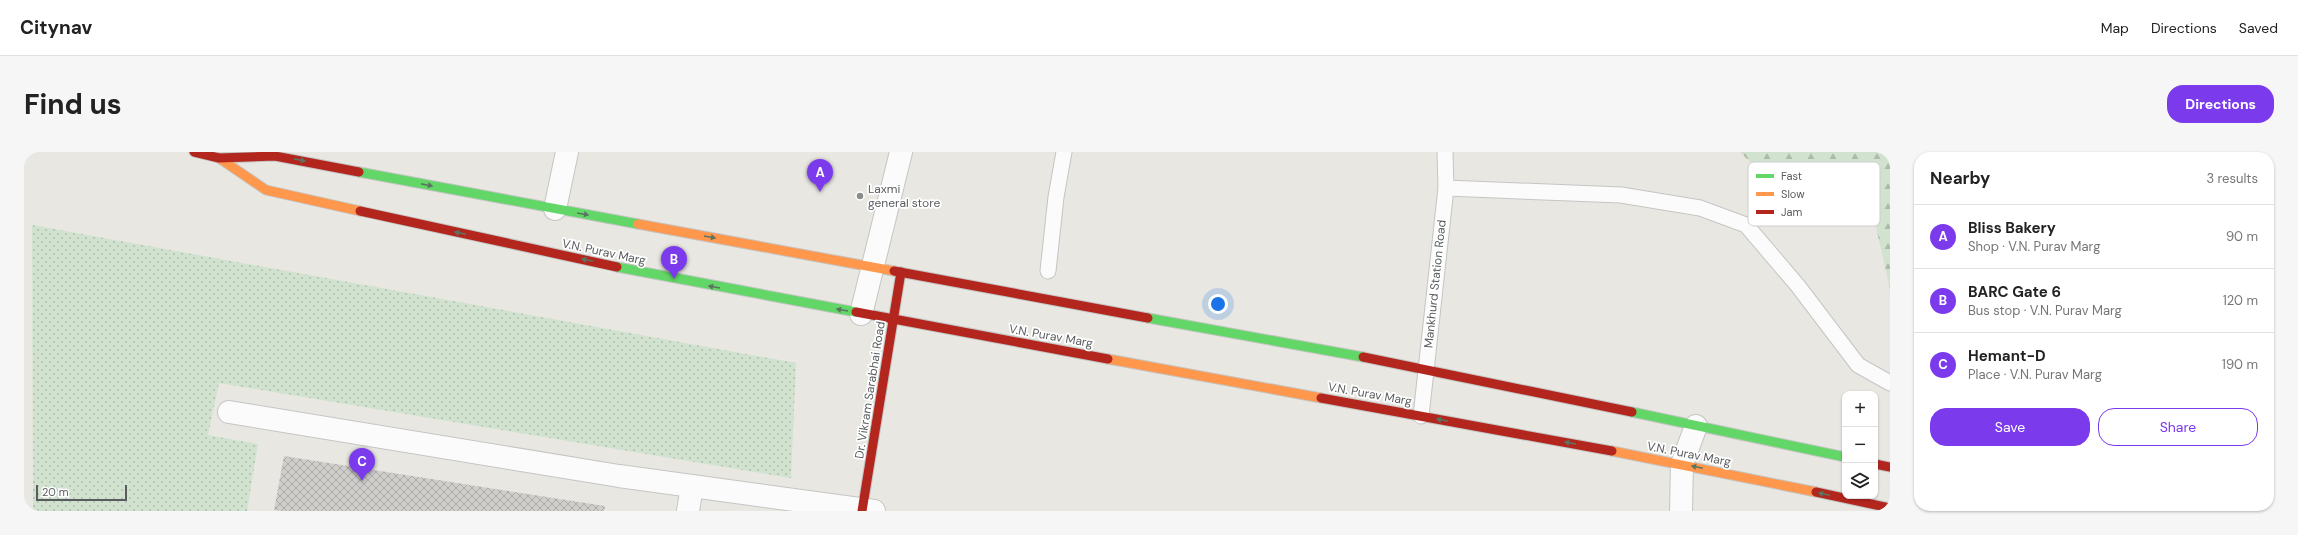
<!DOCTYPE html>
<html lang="en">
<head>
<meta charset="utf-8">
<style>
  body { margin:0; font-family:"DM Sans",sans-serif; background:#f6f6f6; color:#222 }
  .controls { position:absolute; right:12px; bottom:12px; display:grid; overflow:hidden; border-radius:8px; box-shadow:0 1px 3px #0004 }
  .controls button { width:36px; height:36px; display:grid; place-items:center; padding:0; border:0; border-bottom:1px solid #e0e0e0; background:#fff; color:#222; font:20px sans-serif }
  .scale { position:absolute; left:12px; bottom:10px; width:91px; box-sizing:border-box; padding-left:4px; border:2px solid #595c5f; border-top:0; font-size:11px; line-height:14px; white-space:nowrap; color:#595c5f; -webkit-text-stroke:3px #fff; paint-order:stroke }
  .you { position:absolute; left:1194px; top:152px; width:14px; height:14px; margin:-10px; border:3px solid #fff; border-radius:50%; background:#1a73e8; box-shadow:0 0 0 6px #1a73e833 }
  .badge { display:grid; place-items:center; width:26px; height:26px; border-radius:50%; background:#7c3aed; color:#fff; font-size:13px; font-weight:700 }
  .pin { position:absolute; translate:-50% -33px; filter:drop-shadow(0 1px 2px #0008) }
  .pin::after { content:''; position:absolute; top:21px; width:14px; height:12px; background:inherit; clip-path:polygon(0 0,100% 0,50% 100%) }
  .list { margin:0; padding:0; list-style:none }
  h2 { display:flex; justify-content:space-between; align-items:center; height:52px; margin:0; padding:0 16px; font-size:17px }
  h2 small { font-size:13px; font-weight:400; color:#767676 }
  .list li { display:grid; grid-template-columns:26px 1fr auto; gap:12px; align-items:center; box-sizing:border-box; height:64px; padding:0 16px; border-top:1px solid #e0e0e0 }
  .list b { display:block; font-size:15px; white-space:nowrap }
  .list p { margin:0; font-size:13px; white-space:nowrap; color:#767676 }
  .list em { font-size:13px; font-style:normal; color:#767676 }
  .actions { display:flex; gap:8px; padding:12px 16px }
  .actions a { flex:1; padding:9px 0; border:1px solid #7c3aed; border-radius:16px; text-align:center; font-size:14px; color:#7c3aed }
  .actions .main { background:#7c3aed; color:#fff }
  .icon { flex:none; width:22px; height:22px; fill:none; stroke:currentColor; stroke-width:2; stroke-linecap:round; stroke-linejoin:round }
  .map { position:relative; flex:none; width:1866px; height:359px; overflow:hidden; border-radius:16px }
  header { display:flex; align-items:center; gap:24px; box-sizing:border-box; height:56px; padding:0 20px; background:#fff; border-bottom:1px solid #e0e0e0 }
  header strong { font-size:19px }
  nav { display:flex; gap:22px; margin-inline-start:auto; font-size:14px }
  .intro { display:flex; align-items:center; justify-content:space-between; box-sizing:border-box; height:96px; padding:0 24px }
  h1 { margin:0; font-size:28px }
  .button { padding:10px 18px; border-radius:16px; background:#7c3aed; color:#fff; font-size:14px; font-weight:700 }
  main { display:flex; gap:24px; padding:0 24px }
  aside { flex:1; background:#fff; border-radius:16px; box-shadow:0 1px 3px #0004 }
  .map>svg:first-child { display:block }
</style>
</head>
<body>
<header>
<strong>Citynav</strong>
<nav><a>Map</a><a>Directions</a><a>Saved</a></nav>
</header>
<div class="intro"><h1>Find us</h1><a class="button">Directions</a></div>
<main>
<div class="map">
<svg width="1866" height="359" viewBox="0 0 1866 359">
  <defs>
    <pattern id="grass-dots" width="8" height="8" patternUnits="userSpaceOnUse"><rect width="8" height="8" fill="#d1e3cf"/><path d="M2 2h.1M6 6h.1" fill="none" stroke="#adbbab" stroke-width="1.8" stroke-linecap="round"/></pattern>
    <pattern id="forest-firs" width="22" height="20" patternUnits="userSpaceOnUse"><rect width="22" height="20" fill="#d1e3cf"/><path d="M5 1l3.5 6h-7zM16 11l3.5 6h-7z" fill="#adbbab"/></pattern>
    <pattern id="building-cross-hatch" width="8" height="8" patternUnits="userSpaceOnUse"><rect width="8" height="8" fill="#cfcecb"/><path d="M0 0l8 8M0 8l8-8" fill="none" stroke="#abaaa8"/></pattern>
  </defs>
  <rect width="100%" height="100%" fill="#e8e7e2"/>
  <!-- grass -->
  <path fill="url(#grass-dots)" d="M8 73 772 211 767 326 195 231 184 283 234 292 223 359H9Z"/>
  <!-- forest -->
  <path fill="url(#forest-firs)" d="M1716 0H1866V137L1847 53 1742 26Z"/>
  <!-- building -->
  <path fill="url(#building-cross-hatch)" d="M260 304 581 354 580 359H258L250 358Z"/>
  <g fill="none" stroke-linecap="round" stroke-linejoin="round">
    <!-- lane casing -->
    <g stroke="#c5c5c4" stroke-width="17">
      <g id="lane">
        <path d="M1422 36 1597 43 1676 56 1722 73 1774 134 1834 213 1866 231"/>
        <path d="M1024 119 1032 45 1040 0"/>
        <path d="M1397 264 1422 36 1421 0"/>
      </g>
    </g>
    <!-- street casing -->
    <g stroke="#c5c5c4" stroke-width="24">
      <g id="street">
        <path d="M531 57 543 0"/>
        <path d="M837 162 877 0"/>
        <path d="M205 260 595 324 850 359"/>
        <path d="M664 359 668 334"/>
        <path d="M1657 359 1658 312 1672 274"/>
      </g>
    </g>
    <!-- fast casing -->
    <g stroke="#c4c5c4" stroke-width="11">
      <g id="fast">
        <path d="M335 20 614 72"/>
        <path d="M593 115 832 160"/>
        <path d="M1124 166 1339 205"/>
        <path d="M1608 260 1821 305"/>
      </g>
    </g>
    <!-- slow casing -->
    <g stroke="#c4c5c4" stroke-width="11">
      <g id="slow">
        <path d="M195 6 242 38 336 59"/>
        <path d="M614 72 870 119"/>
        <path d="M1084 207 1297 246"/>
        <path d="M1588 299 1792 340"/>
      </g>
    </g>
    <!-- jam casing -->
    <g stroke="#c4c5c4" stroke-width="11">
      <g id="jam">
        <path d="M170 0 195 6 251 4 335 20"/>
        <path d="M336 59 593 115"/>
        <path d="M870 119 1124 166"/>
        <path d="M832 160 1084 207"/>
        <path d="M1339 205 1608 260"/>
        <path d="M1297 246 1588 299"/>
        <path d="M1851 312 1866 315"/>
        <path d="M1792 340 1866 356"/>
        <path d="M838 359 877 120"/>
      </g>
    </g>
    <!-- lane -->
    <use href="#lane" stroke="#fcfbfb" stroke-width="15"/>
    <!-- street -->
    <use href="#street" stroke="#fcfbfb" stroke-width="22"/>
    <!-- fast -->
    <use href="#fast" stroke="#63d668" stroke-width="9"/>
    <!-- slow -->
    <use href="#slow" stroke="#ff974d" stroke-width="9"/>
    <!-- jam -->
    <use href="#jam" stroke="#b3261e" stroke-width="9"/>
  </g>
  <!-- one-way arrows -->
  <defs><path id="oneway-solid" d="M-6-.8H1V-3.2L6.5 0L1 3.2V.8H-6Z"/></defs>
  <g fill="#5b7461">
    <use href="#oneway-solid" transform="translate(276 8) rotate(11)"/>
    <use href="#oneway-solid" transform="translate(403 33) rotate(11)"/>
    <use href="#oneway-solid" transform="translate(559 62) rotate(10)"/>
    <use href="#oneway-solid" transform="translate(436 81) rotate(-168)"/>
    <use href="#oneway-solid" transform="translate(686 85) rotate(10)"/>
    <use href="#oneway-solid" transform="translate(563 108) rotate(-168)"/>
    <use href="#oneway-solid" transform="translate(690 135) rotate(-170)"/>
    <use href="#oneway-solid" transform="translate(818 158) rotate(-170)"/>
    <use href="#oneway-solid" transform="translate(1418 268) rotate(-170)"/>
    <use href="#oneway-solid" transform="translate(1546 291) rotate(-170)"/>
    <use href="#oneway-solid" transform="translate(1673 315) rotate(-168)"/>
    <use href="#oneway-solid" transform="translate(1800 342) rotate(-168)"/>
  </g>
  <!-- markers -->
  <circle fill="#8b8d8d" stroke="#fff" stroke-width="1.5" cx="836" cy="44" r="4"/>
  <g text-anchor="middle" stroke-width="3.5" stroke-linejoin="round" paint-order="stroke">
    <!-- poi labels -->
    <g font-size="12" fill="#595c5f" stroke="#fff" text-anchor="start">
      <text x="844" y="41">Laxmi<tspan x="844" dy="14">general store</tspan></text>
    </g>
    <!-- street labels -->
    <g font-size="12" fill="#595c5f" stroke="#fff">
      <text transform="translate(580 100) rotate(12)" y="4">V.N. Purav Marg</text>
      <text transform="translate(1411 132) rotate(-84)" y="4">Mankhurd Station Road</text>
      <text transform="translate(1027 184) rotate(10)" y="4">V.N. Purav Marg</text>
      <text transform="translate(846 238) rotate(-81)" y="4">Dr. Vikram Sarabhai Road</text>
      <text transform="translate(1346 242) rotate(10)" y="4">V.N. Purav Marg</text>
      <text transform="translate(1665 302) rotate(11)" y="4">V.N. Purav Marg</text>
    </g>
  </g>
  <!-- legend -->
  <rect x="1724" y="10" width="132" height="64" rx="6" fill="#fff" stroke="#cdcecf" stroke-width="1"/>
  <rect x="1732" y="22" width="18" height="4" fill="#63d668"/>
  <rect x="1732" y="40" width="18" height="4" fill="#ff974d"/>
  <rect x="1732" y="58" width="18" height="4" fill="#b3261e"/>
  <g font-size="11" fill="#595c5f">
    <text x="1757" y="28">Fast</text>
    <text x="1757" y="46">Slow</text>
    <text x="1757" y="64">Jam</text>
  </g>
</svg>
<div class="controls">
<button>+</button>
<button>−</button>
<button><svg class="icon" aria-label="layers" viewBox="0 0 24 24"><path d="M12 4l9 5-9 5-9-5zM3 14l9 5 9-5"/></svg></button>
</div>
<div class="scale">20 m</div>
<div class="you"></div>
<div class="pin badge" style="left:796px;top:40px">A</div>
<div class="pin badge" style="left:650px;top:127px">B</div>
<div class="pin badge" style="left:338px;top:329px">C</div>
</div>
<aside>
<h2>Nearby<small>3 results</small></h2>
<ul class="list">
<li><span class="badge">A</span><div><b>Bliss Bakery</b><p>Shop · V.N. Purav Marg</p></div><em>90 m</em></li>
<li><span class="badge">B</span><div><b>BARC Gate 6</b><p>Bus stop · V.N. Purav Marg</p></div><em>120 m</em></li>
<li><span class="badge">C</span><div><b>Hemant-D</b><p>Place · V.N. Purav Marg</p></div><em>190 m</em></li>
</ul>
<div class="actions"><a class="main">Save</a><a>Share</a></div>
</aside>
</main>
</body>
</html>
